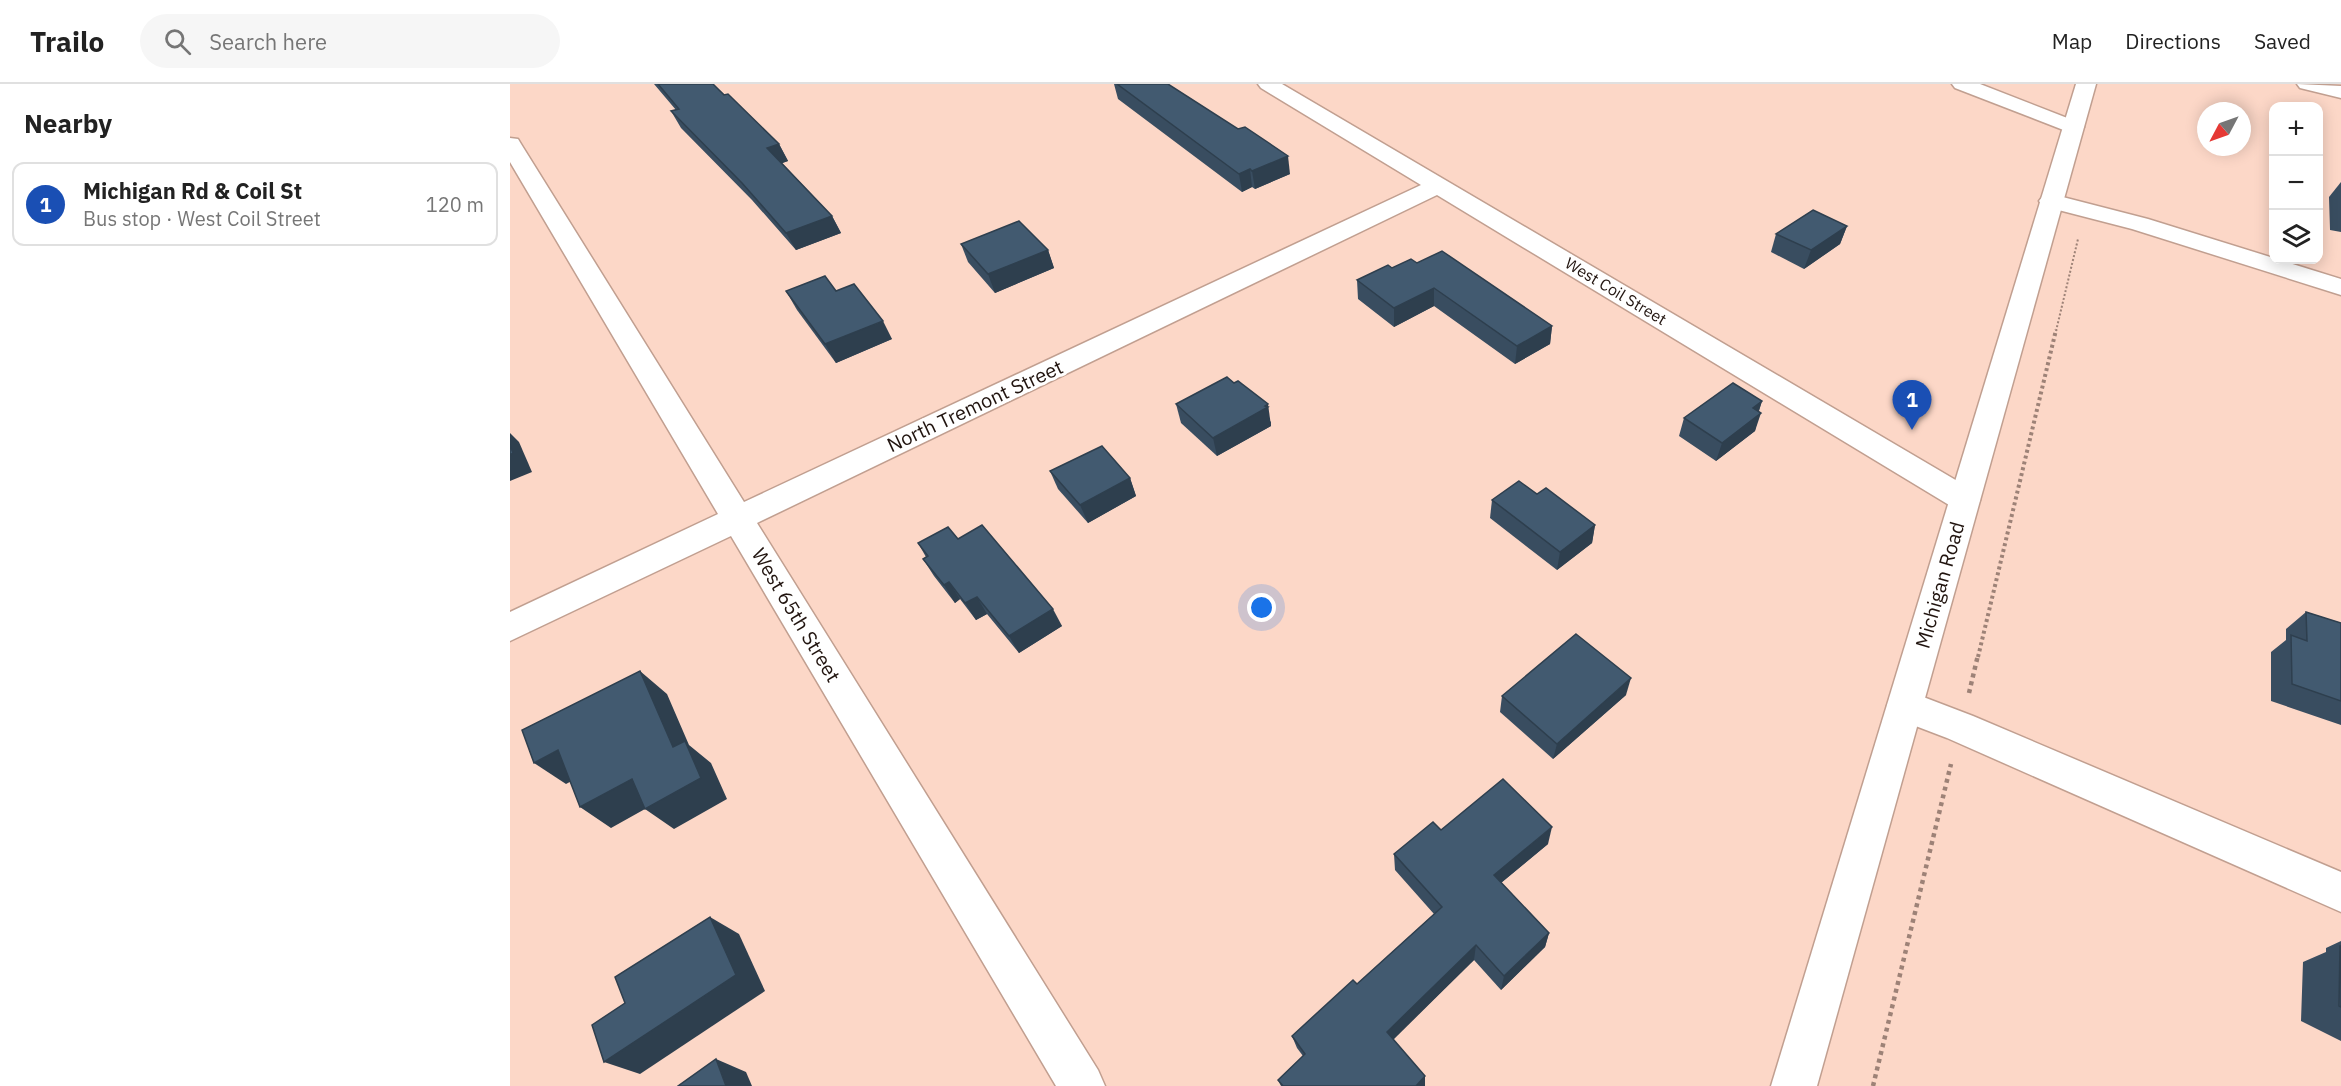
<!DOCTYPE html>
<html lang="en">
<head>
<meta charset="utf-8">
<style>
  body { margin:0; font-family:"IBM Plex Sans",sans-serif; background:#f6f6f6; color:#222 }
  .controls { position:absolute; right:18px; top:18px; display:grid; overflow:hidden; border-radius:12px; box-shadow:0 3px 15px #0003 }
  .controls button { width:54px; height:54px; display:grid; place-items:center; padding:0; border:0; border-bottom:2px solid #e0e0e0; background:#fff; color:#222; font:30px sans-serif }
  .compass { position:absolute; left:1687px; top:18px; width:54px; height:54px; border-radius:50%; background:#fff; box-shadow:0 3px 15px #0003; rotate:229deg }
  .you { position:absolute; left:752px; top:524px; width:21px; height:21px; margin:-15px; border:4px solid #fff; border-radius:50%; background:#1a73e8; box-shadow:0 0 0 9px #1a73e833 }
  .badge { display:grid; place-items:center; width:39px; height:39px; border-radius:50%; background:#236298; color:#fff; font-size:20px; font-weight:700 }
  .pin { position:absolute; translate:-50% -50px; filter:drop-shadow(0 2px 3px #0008) }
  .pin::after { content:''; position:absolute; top:32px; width:21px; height:18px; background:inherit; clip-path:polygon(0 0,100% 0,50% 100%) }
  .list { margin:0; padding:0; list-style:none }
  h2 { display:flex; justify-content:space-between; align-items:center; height:78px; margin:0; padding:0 24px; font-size:26px }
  h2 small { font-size:20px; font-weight:400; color:#767676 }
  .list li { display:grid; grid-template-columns:39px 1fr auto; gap:18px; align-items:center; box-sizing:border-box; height:84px; margin:0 12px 12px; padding:0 12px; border:2px solid #e0e0e0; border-radius:12px }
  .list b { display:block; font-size:22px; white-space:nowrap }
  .list p { margin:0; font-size:20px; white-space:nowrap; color:#767676 }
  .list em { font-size:20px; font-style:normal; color:#767676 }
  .icon { flex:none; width:33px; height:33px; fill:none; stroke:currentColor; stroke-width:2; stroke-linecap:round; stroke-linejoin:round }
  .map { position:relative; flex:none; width:1831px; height:1002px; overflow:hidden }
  header { display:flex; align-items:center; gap:36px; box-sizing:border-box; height:84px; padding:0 30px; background:#fff; border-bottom:2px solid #e0e0e0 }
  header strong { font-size:28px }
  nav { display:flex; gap:33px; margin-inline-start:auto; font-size:21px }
  .search { width:420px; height:54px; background:#f6f6f6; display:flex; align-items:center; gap:15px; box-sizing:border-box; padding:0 21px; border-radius:33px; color:#767676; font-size:22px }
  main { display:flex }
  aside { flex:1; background:#fff }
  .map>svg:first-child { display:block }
</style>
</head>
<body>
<header>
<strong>Trailo</strong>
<div class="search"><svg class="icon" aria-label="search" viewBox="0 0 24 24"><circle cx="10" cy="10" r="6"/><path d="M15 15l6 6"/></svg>Search here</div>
<nav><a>Map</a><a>Directions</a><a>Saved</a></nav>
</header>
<main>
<aside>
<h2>Nearby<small></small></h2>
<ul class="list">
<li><span class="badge" style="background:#1a4fb4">1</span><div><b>Michigan Rd &amp; Coil St</b><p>Bus stop · West Coil Street</p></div><em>120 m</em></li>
</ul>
</aside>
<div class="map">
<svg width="1831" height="1002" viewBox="0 0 1831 1002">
  <rect width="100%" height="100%" fill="#fcd7c7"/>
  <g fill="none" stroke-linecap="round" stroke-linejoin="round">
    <!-- minor casing -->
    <g stroke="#c19f90" stroke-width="3">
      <g id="minor">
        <path d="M748 0H772L1466 408 1470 416 1466 424 1455 427 1444 424 927 111 247 439 588 986 595 1002H546L221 452 0 557V528L208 430 0 78V54L8 55 11 60 234 418 911 101 751 4Z"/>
        <path d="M1442 0H1470L1570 39 1574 43 1570 47 1563 49 1556 47 1445 4Z"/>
        <path d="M1787 0 1831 2V14L1790 4Z"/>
        <path d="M1541 110 1638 135 1831 195V211L1622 145 1533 122 1529 117 1533 112Z"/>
        <path d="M1395 606 1463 632 1831 788V828L1437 654 1382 633 1377 622 1382 611Z"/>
      </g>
    </g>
    <!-- major casing -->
    <g stroke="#c19f90" stroke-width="3">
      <path id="major" d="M1566 0H1586L1307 1002H1261Z"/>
    </g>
    <!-- path-far2 -->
    <path stroke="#9d8277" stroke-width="2" stroke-dasharray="2 2" stroke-linecap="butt" d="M1546 247 1568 155"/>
    <!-- path-far1 -->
    <path stroke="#9d8277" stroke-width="4" stroke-dasharray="3 3" stroke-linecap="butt" d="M1468 573 1546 246"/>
    <!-- path -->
    <g stroke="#9d8277" stroke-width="4.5" stroke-dasharray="4 4" stroke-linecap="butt">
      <path d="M1459 609 1468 571"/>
      <path d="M1363 1002 1441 680"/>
    </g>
    <!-- minor -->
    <use href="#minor" fill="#fff" fill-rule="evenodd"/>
    <!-- major -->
    <use href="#major" fill="#fff" fill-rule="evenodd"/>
  </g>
  <!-- wall -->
  <g fill="#394d60">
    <path d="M144 0H203L269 60 278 77 272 79 322 132 331 149 286 166 242 116 171 44 161 27 166 26Z"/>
    <path d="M604 0H658L780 90 745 105 742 103 732 108 608 15Z"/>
    <path d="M1831 98V148L1820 146 1819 113Z"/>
    <path d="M1337 142 1330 160 1294 185 1261 168 1266 150Z"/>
    <path d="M451 160 538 166 544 184 485 209 458 178Z"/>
    <path d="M907 179 1042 242 1040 260 1005 280 924 222 884 243 848 215 847 196 882 184Z"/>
    <path d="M276 207H326L382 255 326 279 287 226Z"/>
    <path d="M724 299 761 338V342L707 372 671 339 666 320Z"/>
    <path d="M1252 317 1249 327 1245 347 1206 377 1169 352 1174 334Z"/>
    <path d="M540 387 620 394 626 412 578 439 548 405Z"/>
    <path d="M1027 410 1085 441 1082 459 1047 486 980 434 982 416Z"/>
    <path d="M448 455 552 542 509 569 477 530 466 536 450 515 445 519 424 492 413 475 416 473 408 459Z"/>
    <path d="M1796 528 1831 539V641L1761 617V568L1776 556V545Z"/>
    <path d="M1116 611 1043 675 990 628 992 612Z"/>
    <path d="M1038 760 991 799 1039 849 1035 863 991 906 964 876 883 955 915 992V1002H771L768 996 793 972 787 964 782 952 847 900 924 830 885 786 884 770Z"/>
    <path d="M1831 857V957L1791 937 1793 878 1816 868V864Z"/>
  </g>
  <!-- shaded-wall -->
  <g fill="#2e3f4e">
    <path d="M269 60 278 77 267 81 257 64Z"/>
    <path d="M778 72 780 90 745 105 742 87Z"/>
    <path d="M740 85 742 103 732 108 729 90Z"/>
    <path d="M322 132 331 149 286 166 276 149Z"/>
    <path d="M1337 142 1330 160 1294 185 1301 166Z"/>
    <path d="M538 166 544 184 485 209 478 190Z"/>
    <path d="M924 204V222L884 243V224Z"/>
    <path d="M373 237 382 255 326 279 315 260Z"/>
    <path d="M1042 242 1040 260 1005 280 1007 262Z"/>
    <path d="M1252 317 1247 332 1251 329 1245 347 1206 377 1212 359 1243 324Z"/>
    <path d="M758 320 761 342 707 372 703 354Z"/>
    <path d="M0 349 9 358 22 388 0 397Z"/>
    <path d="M620 394 626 412 578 439 570 421Z"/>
    <path d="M1085 441 1082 459 1047 486 1050 468Z"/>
    <path d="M439 498 450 515 445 519 434 501Z"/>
    <path d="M467 513 477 530 466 536 455 519Z"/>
    <path d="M543 525 552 542 509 569 499 552Z"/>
    <path d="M130 587 157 610 179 661 201 679 217 715 164 745 135 725 101 744 70 723Z"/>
    <path d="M1121 594 1116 611 1043 675 1047 660Z"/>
    <path d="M48 666 80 687 56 700 24 679Z"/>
    <path d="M1042 743 1038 760 981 807 984 791Z"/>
    <path d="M200 833 229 850 255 907 130 990 94 978Z"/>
    <path d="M1039 849 1035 863 991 906 994 892Z"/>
    <path d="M966 861 964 876 879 960 877 948Z"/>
    <path d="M206 975 236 988 242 1002H216Z"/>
    <path d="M915 992V1002H906Z"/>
  </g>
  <!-- building -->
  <g fill="#425a70" stroke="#2e3f4e" stroke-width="1.5">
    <path d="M148 0H203L214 11 218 10 269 60 257 64 322 132 276 149 232 99 161 27 169 25Z"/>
    <path d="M607 0H658L728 45 735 43 778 72 742 87 740 85 729 90Z"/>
    <path d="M1303 126 1337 142 1301 166 1266 150Z"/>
    <path d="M509 137 538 166 478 190 451 160Z"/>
    <path d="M932 167 1042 242 1007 262 924 204 884 224 847 196 878 181 882 184 901 175 907 179Z"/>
    <path d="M315 192 326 207 344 200 373 237 315 260 276 207Z"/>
    <path d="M717 293 724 299 728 297 758 320 755 322 758 323 703 354 666 320Z"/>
    <path d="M1223 299 1252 317 1243 324 1251 329 1212 359 1174 334Z"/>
    <path d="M0 361 3 369 0 371Z"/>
    <path d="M592 362 620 394 570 421 540 387Z"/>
    <path d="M1009 397 1027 410 1036 404 1085 441 1050 468 982 416Z"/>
    <path d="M472 441 543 525 499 552 467 513 455 519 439 498 434 501 413 475 418 472 408 459 438 443 448 455Z"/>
    <path d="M1796 528 1831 539V617L1782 600 1781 551 1797 557Z"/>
    <path d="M1066 550 1121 594 1047 660 992 612Z"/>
    <path d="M130 587 163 663 175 657 191 694 135 725 122 695 70 723 48 666 24 679 12 646Z"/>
    <path d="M993 695 1042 743 984 791 1039 849 994 892 966 861 877 948 915 992 906 1002H773L768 996 795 970 782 952 843 896 847 900 932 823 884 770 923 738 931 746Z"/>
    <path d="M200 833 226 891 94 978 82 941 115 919 105 893Z"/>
    <path d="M1830 862H1831V923L1829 922Z"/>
    <path d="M206 975 216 1002H168Z"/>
  </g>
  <g text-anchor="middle" stroke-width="6" stroke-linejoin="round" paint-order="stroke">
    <!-- far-street labels -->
    <g font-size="16" fill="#21140f" stroke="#fff">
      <text transform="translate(1106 207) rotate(31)" y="6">West Coil Street</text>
    </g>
    <!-- street labels -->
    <g font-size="20" fill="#21140f" stroke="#fff">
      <text transform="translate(465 322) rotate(-25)" y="7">North Tremont Street</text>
      <text transform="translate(1430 501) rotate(-74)" y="7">Michigan Road</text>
      <text transform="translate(286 531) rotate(59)" y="7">West 65th Street</text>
    </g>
  </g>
</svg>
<div class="controls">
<button>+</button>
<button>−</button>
<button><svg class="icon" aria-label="layers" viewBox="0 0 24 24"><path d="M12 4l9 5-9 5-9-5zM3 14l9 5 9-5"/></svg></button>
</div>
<svg class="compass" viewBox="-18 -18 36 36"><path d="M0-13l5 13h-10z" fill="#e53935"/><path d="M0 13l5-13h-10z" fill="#767676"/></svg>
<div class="you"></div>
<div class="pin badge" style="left:1402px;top:346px;background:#1a4fb4">1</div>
</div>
</main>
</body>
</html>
